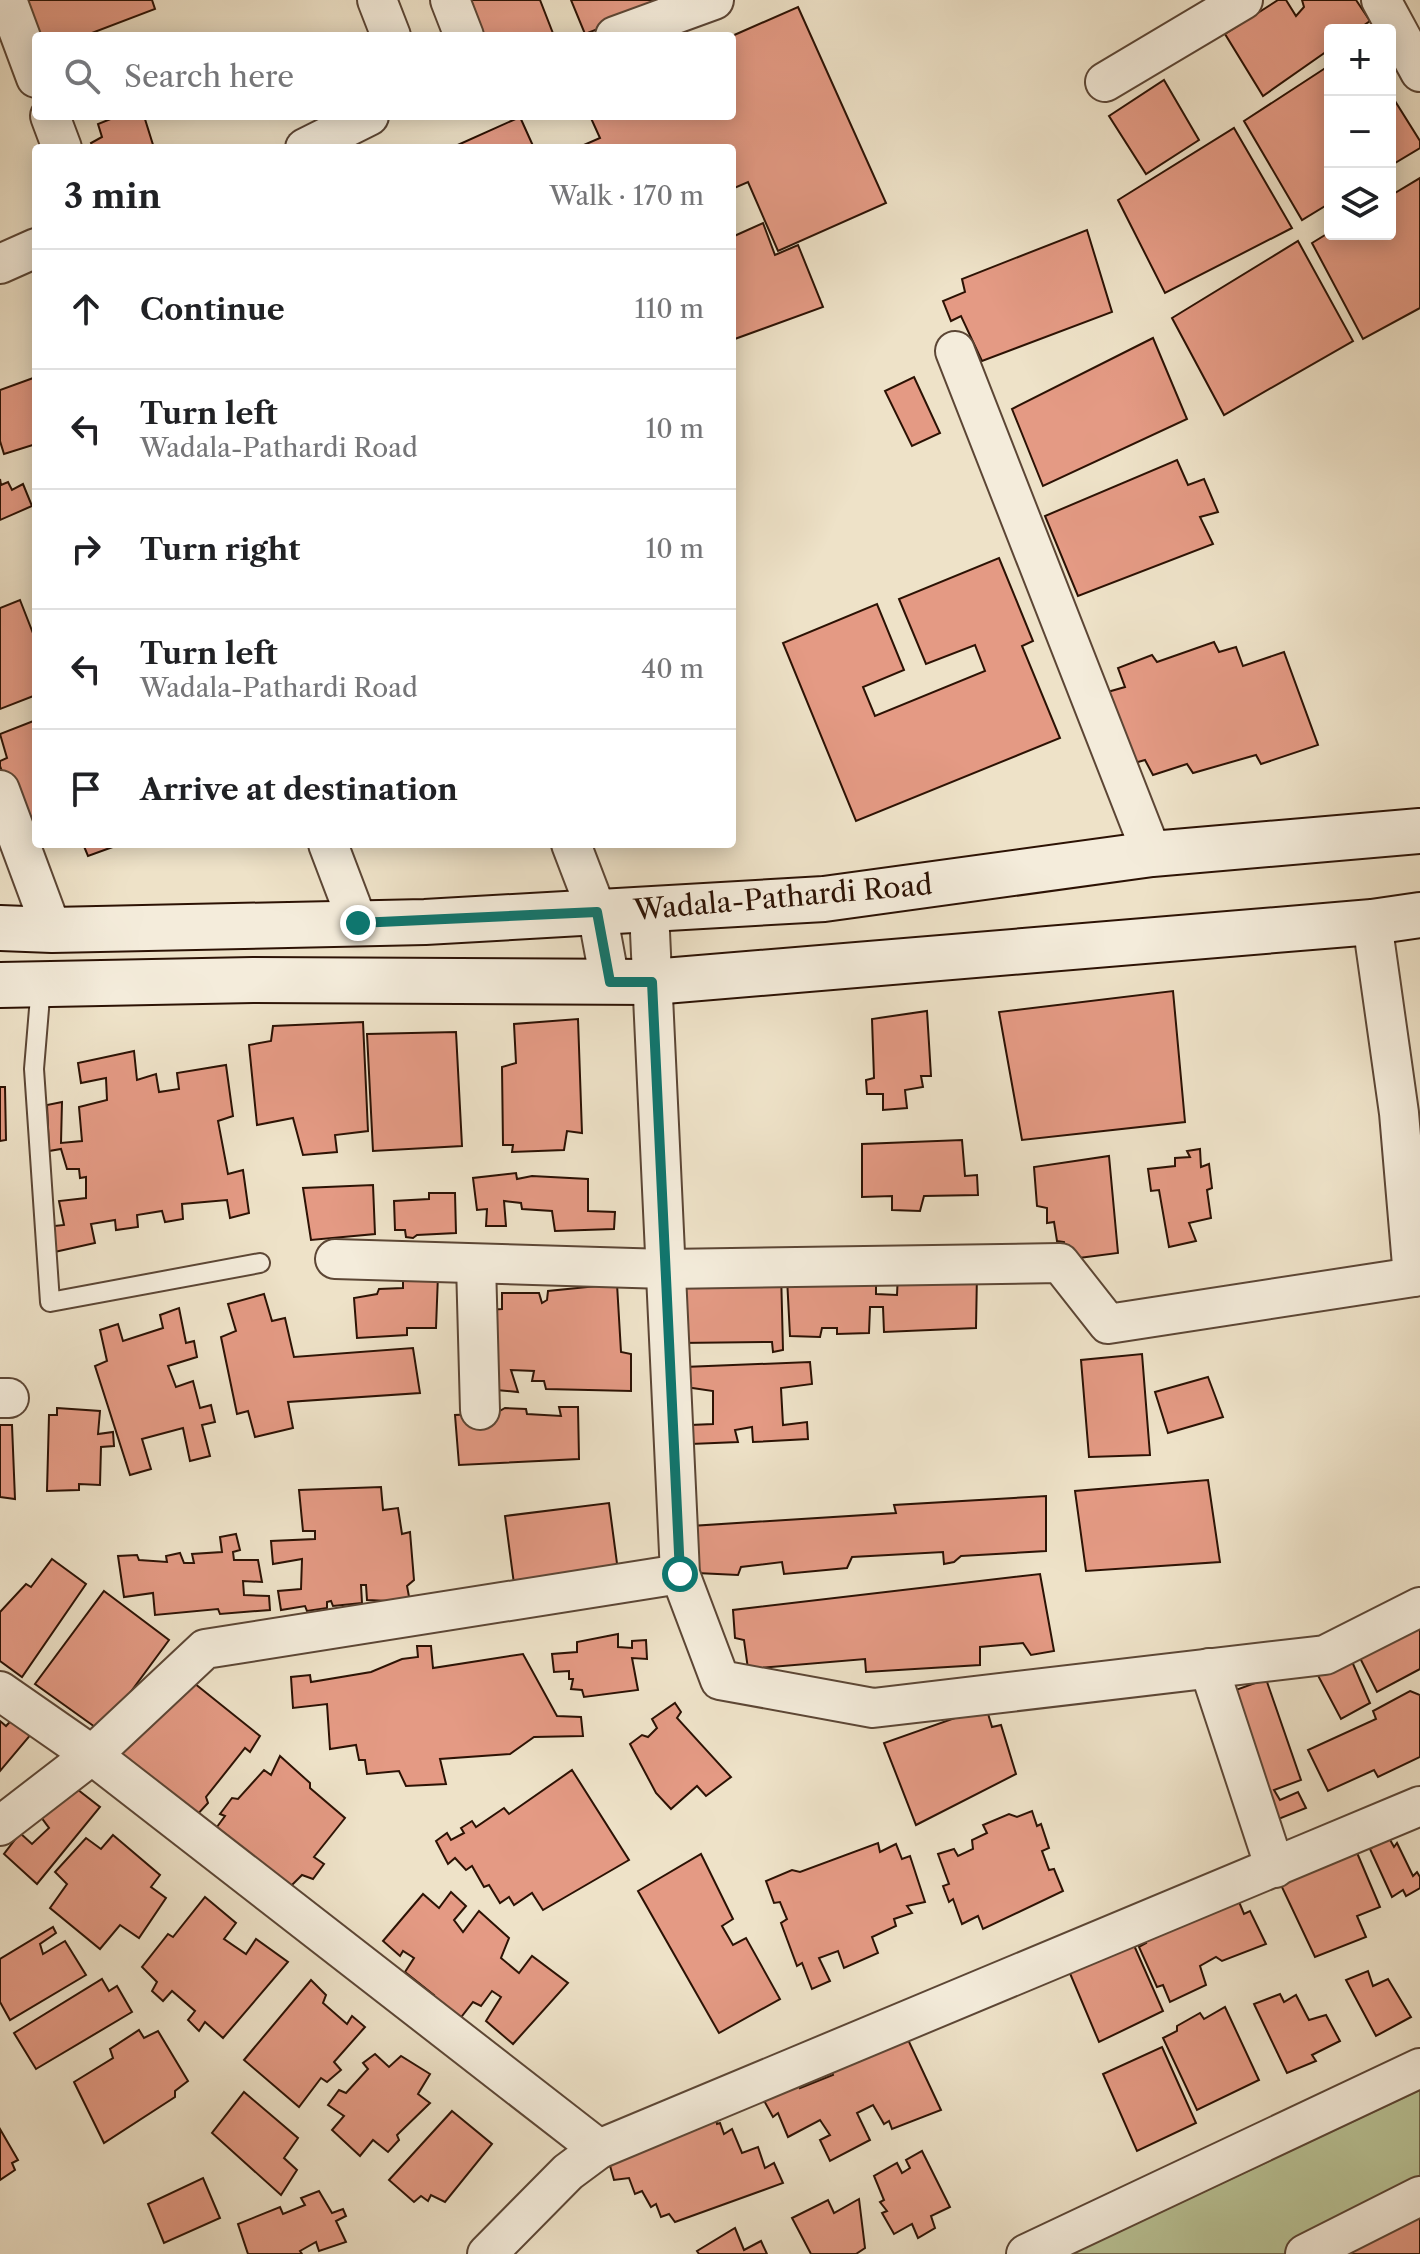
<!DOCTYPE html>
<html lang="en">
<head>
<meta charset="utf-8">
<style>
  body { margin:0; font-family:"Libre Caslon Text",serif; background:#f6f6f6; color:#202124 }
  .controls { position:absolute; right:24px; top:24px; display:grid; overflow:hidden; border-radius:8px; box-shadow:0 4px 20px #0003 }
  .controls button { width:72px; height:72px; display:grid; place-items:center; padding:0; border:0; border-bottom:2px solid #e0e0e0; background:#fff; color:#202124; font:40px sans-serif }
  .stop { position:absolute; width:24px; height:24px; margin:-18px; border:6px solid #0f766e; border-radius:50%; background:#fff }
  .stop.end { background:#0f766e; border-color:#fff; box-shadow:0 2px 8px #0008 }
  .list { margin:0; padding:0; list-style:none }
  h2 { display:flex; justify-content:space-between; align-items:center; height:104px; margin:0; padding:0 32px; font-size:34px }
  h2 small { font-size:26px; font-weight:400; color:#757577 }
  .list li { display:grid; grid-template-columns:52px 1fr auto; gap:24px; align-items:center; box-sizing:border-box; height:120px; padding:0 32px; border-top:2px solid #e0e0e0 }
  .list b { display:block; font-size:30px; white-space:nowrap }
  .list p { margin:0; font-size:26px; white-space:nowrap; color:#757577 }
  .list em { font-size:26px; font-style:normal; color:#757577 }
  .icon { flex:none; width:44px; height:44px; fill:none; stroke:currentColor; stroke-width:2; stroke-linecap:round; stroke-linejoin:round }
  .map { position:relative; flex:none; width:1420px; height:2254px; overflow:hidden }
  .search { position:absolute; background:#fff; box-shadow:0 4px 20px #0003; left:32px; top:32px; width:704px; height:88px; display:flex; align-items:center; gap:20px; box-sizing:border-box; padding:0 28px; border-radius:8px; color:#757577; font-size:30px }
  .panel { position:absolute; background:#fff; box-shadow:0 4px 20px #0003; left:32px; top:144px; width:704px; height:704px; border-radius:8px }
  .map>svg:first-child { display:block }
</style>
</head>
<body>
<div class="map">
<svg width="1420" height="2254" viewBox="0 0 1420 2254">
  <rect width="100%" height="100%" fill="#eee2c8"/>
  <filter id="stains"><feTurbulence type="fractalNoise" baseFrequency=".0025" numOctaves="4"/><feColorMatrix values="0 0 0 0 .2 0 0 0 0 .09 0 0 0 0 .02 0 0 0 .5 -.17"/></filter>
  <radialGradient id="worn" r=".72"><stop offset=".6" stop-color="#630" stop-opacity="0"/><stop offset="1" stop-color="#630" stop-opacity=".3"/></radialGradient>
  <!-- green -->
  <path fill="#b9c396" stroke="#726a4d" stroke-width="2" d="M1420 2090V2208L1329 2254H1071Z"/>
  <!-- building -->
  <g fill="#e49a84" stroke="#2c1204" stroke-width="2">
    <path d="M17 0H152L155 9 84 36H36Z"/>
    <path d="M460 0H540L554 36H474Z"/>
    <path d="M571 0H652L655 7 585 34Z"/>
    <path d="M1278 0H1286L1296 16 1304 7 1302 0H1356L1370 21 1357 30H1330V49L1263 96 1225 34Z"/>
    <path d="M798 7 886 203 778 251 748 182 732 189V148H577L600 138 590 116H732V36Z"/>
    <path d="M1330 65V203L1302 220 1244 121Z"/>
    <path d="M1164 80 1199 140 1146 174 1109 116Z"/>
    <path d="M1390 93 1420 141V148L1390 166Z"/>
    <path d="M118 116H144L154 148H93L91 143 102 137 98 124Z"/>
    <path d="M520 117 534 148H451Z"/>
    <path d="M1234 128 1292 228 1165 293 1118 200Z"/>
    <path d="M1420 178V308L1363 339 1312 243 1330 232 1390 234V196Z"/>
    <path d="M763 223 775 255 798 245 823 307 732 340V237Z"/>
    <path d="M1087 230 1112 312 982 361 961 316 951 321 943 301 965 292 962 279Z"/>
    <path d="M1298 241 1353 341 1224 415 1172 318Z"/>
    <path d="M1153 338 1187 419 1043 486 1012 409Z"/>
    <path d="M36 377V444L4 454 0 441V390Z"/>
    <path d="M914 377 940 433 912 446 885 391Z"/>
    <path d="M1177 460 1188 485 1204 479 1218 512 1200 517 1213 544 1078 596 1045 516Z"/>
    <path d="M0 479 1 485 8 482 12 490 23 484 32 506 0 520Z"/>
    <path d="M999 558 1033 641 1022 646 1060 738 856 821 783 643 877 604 904 670 863 687 875 716 985 671 975 645 926 664 899 599Z"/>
    <path d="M20 600 36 641V695L0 709V608Z"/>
    <path d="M1214 642 1219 652 1236 647 1243 666 1284 652 1318 745 1261 764 1256 755 1193 773 1187 764 1153 775 1145 760 1131 764 1104 693 1125 687 1118 668 1152 655 1157 662Z"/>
    <path d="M36 720V835L25 829 0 766V761L7 758 0 734Z"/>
    <path d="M83 844H121L88 856Z"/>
    <path d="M1173 991 1185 1122 1022 1140 999 1012Z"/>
    <path d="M927 1011 931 1076H921L923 1087 905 1090 907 1108 883 1110V1094H867L866 1080 874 1078 872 1019Z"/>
    <path d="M578 1019 582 1133 567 1131 564 1150 512 1152 513 1145H503L502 1067 516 1063 514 1024Z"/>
    <path d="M363 1022 368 1131 335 1135 337 1152 303 1155 293 1118 257 1125 249 1045 271 1041 273 1026Z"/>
    <path d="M456 1032 462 1146 373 1151 367 1034Z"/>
    <path d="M134 1051 137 1080 156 1074 159 1092 179 1089 177 1073 226 1065 233 1116 218 1121 228 1174 243 1170 249 1213 230 1218 227 1200 182 1204 183 1219 165 1222 162 1211 137 1215 138 1227 116 1230 115 1220 91 1224 95 1243 50 1253 46 1227 64 1225 59 1201 86 1198V1177L80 1178 79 1169H67L61 1149 49 1151 47 1105 62 1102 61 1143 82 1141 79 1107 107 1100 106 1078 81 1083 78 1063Z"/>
    <path d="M0 1087H5L6 1140 0 1141Z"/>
    <path d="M962 1140 965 1176 977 1175 978 1195 924 1196 920 1211 892 1210V1196L862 1197V1144Z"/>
    <path d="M1200 1149 1201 1167 1209 1164 1212 1188 1207 1190 1211 1218 1189 1223 1196 1241 1169 1247 1159 1190 1151 1191 1148 1169 1175 1166V1158L1190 1157 1187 1151Z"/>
    <path d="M1109 1156 1118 1253 1063 1260 1064 1242 1057 1241 1054 1222 1047 1223V1208L1037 1206 1034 1167Z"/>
    <path d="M516 1173 517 1179 532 1176 588 1179V1211L615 1212 614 1229 555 1231 552 1211 522 1209 521 1203 504 1201 506 1226H486L487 1209 477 1210 473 1178Z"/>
    <path d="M373 1185 375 1234 311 1240 303 1188Z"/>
    <path d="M429 1193H455L456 1233 417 1235 413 1238 406 1237 405 1230H395L394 1201 429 1199Z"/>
    <path d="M781 1271 783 1350 773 1352 772 1342 679 1343 678 1278Z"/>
    <path d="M898 1273H977L976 1328 884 1332 883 1307H870L869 1333 837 1334V1328H822L820 1337 790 1336 787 1278 876 1274V1294L897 1295Z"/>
    <path d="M438 1275 436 1328H407V1335L357 1338 354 1298 377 1294 379 1289 403 1288V1277Z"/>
    <path d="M617 1284 621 1352 631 1354V1391L546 1389 544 1381H532L534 1371 511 1370 518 1392 485 1389 486 1310 502 1309V1293H539L542 1303 547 1300 548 1291Z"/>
    <path d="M264 1294 272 1321 285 1318 294 1357 413 1348 420 1393 288 1402 293 1428 255 1437 248 1411 237 1414 221 1337 236 1331 228 1304Z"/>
    <path d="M179 1308 186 1343 194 1341 197 1357 168 1366 176 1387 193 1381 200 1408 211 1405 215 1422 202 1425 210 1456 190 1461 183 1428 142 1439 151 1469 130 1475 95 1366 107 1361 100 1330 118 1324 123 1341 163 1328 160 1315Z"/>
    <path d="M1142 1354 1150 1455 1089 1457 1081 1360Z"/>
    <path d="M810 1362 812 1384 781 1388 783 1425 807 1422 808 1439 753 1442 752 1427 735 1430 738 1442 691 1444V1425L713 1424V1391L686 1387 684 1367Z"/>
    <path d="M1208 1377 1223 1417 1168 1433 1155 1392Z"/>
    <path d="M559 1407H578L579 1459 459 1465 455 1415 496 1413 505 1408 526 1409 527 1414 561 1416Z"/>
    <path d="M57 1408 100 1411 98 1434 113 1432 114 1446 101 1447 100 1485 79 1484V1490L47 1491 49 1415H57Z"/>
    <path d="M0 1425H12L15 1499 0 1497Z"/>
    <path d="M1208 1480 1220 1562 1086 1571 1075 1491Z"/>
    <path d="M381 1487 383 1510 398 1508 402 1534 410 1532 414 1580 407 1586 410 1602 367 1600 366 1585H361L362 1603 333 1606 331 1601 327 1602V1608L307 1611 305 1606 281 1610 278 1591 301 1589 302 1559 273 1564 271 1541 315 1539V1531H303L299 1490Z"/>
    <path d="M1046 1496V1551L961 1556 954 1562 944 1564 943 1552 852 1557 847 1568 784 1574 782 1562 741 1567 738 1575 697 1573 691 1526 896 1513 894 1505Z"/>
    <path d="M609 1503 618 1571 514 1584 505 1516Z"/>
    <path d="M236 1534 240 1550 233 1552 234 1560H258L262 1582 243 1581 244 1595 269 1596 270 1610 220 1614 218 1609 155 1615 153 1593 124 1597 118 1556 137 1555 139 1560 167 1562 166 1556 180 1553 184 1563H194L192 1554 222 1552 220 1537Z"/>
    <path d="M52 1559 86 1584 22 1677 0 1661V1612L26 1584 31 1587Z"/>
    <path d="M1040 1574 1054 1651 1031 1655 1023 1643 980 1647V1665L866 1672 865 1659 748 1669 744 1640 735 1638 733 1610Z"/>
    <path d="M104 1591 169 1640 130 1693 132 1700 102 1732 35 1684Z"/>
    <path d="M1420 1628V1669L1377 1692 1358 1654Z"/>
    <path d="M618 1634V1647L632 1648V1641L646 1640 647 1659 632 1658 638 1690 584 1697 582 1690 571 1689 573 1679H569V1671L554 1672 552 1654 577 1652V1642Z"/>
    <path d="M417 1646H431L433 1668 523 1654 557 1716 581 1717 583 1736 534 1737 510 1754 440 1759 446 1784 406 1786 399 1771 367 1774 365 1760H359L356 1745 330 1749 327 1704 293 1708 291 1677 310 1675 311 1682 371 1672 402 1659 418 1657Z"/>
    <path d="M1347 1650 1370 1703 1341 1719 1314 1668Z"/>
    <path d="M184 1675 260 1736 250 1752 245 1748 206 1797 208 1803 196 1816 119 1756Z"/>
    <path d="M1266 1679 1301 1780 1274 1790 1280 1800 1298 1792 1306 1808 1271 1822 1222 1695Z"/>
    <path d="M1410 1691 1420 1695V1757L1378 1777 1374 1770 1328 1791 1308 1750 1376 1719 1373 1711Z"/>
    <path d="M675 1703 681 1712 677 1718 731 1777 706 1796 697 1786 671 1809 656 1793 630 1744 642 1735 648 1737 657 1728 652 1719Z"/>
    <path d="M986 1707 992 1727 1001 1725 1016 1774 916 1825 884 1743Z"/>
    <path d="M19 1712 38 1726 0 1771V1721L6 1726Z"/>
    <path d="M280 1756 310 1783V1788L345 1818 314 1857 324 1864 313 1879 302 1875 287 1890 214 1831 225 1816 220 1814 232 1798 238 1799 264 1770 271 1775Z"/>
    <path d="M572 1770 629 1860 543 1910 532 1893 514 1905 509 1897 500 1903 489 1885 484 1887 472 1866 466 1870 455 1858 448 1864 436 1841 447 1833 451 1840 464 1833 461 1828 472 1821 476 1827 504 1808 509 1814Z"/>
    <path d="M73 1786 100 1807 37 1884 4 1854 20 1833 32 1844 49 1828 41 1817Z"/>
    <path d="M1032 1811 1037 1826 1041 1824 1049 1848 1042 1851 1049 1870 1054 1869 1063 1891 983 1929 978 1916 962 1924 953 1899 949 1902 943 1886 949 1884 938 1854 954 1849 958 1856 973 1849 972 1840 987 1833 983 1825 1009 1814 1017 1817Z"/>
    <path d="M113 1835 160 1875 151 1887 166 1898 139 1938 120 1925 100 1949 50 1908 67 1884 55 1872 86 1838 101 1849Z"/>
    <path d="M1388 1836 1394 1847 1397 1843 1413 1876 1417 1872 1420 1877V1888L1406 1896 1403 1890 1392 1897 1370 1849Z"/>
    <path d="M1352 1841 1380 1907 1357 1916 1366 1937 1315 1957 1280 1883Z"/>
    <path d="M878 1843 880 1852 896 1844 902 1859 910 1856 925 1902 907 1906 912 1913 894 1919 896 1926 872 1937 878 1953 844 1968 838 1951 819 1958 830 1981 812 1989 802 1963 797 1966 781 1923 787 1919 780 1902 774 1903 766 1881 792 1870 800 1872Z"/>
    <path d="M701 1854 733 1919 722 1926 733 1945 746 1938 780 1999 719 2033 638 1891Z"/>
    <path d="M1234 1890 1244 1914 1250 1911 1266 1944 1222 1961 1216 1957 1200 1966 1206 1985 1170 2002 1163 1985 1157 1987 1139 1947 1146 1943 1138 1928Z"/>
    <path d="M451 1892 466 1906 454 1920 463 1932 479 1911 509 1938 501 1958 519 1973 532 1956 568 1983 513 2044 486 2021 501 1997 492 1991 481 2006 473 2002 455 2025 431 2005 434 1995 405 1972 414 1958 403 1951 400 1956 383 1941 423 1894 439 1908Z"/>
    <path d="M205 1897 236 1923 224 1939 246 1954 256 1939 288 1962 223 2038 205 2022 199 2031 188 2020 195 2011 172 1991 163 2001 152 1991 157 1982 142 1967 168 1934 173 1937Z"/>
    <path d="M53 1927 56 1933 40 1944 43 1954 65 1941 86 1975 10 2020 0 2002V1959Z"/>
    <path d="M1129 1934 1163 2011 1099 2042 1066 1964Z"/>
    <path d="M1368 1971 1373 1986 1388 1979 1411 2017 1376 2036 1346 1980Z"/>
    <path d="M102 1979 109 1991 117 1986 132 2012 36 2069 14 2033Z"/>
    <path d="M311 1980 326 1995 323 2003 347 2024 352 2016 365 2027 334 2062 341 2070 327 2082 321 2078 299 2107 244 2060Z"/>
    <path d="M1280 1994 1284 2002 1296 1995 1309 2020 1326 2015 1340 2041 1312 2055 1316 2061 1287 2073 1254 2004Z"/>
    <path d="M1225 2007 1259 2080 1197 2110 1163 2038 1177 2031V2026L1200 2013 1204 2019Z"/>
    <path d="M903 2029 941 2110 892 2129 889 2121 884 2124 873 2105 857 2113 870 2140 830 2161 820 2140 830 2135 820 2120 788 2137 778 2113 773 2117 762 2097 798 2077 800 2088 833 2075 831 2069Z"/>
    <path d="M139 2030 144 2038 158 2031 188 2081 175 2091V2097L104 2143 74 2082 113 2058 110 2049Z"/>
    <path d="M1162 2047 1196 2123 1137 2151 1103 2074Z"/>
    <path d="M375 2054 389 2067 401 2056 430 2074 418 2094 430 2103 397 2135 399 2140 388 2152 373 2140 360 2156 332 2130 344 2116 328 2105 339 2090 346 2093 368 2069 363 2063Z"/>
    <path d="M244 2092 298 2138 284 2158 297 2170 281 2195 212 2133Z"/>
    <path d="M452 2111 492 2144 445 2202 431 2195 428 2201 421 2196 414 2202 389 2180Z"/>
    <path d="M715 2113 717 2124 720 2123 724 2134 732 2129 742 2153 758 2147 765 2168 774 2163 783 2183 675 2222 669 2214 661 2217 656 2204 651 2207 642 2191 635 2194 629 2178 614 2180 609 2162Z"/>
    <path d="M0 2129 18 2160 12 2163 15 2170 0 2180Z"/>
    <path d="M922 2151 950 2207 931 2216 935 2228 918 2238 912 2224 894 2234 882 2213 887 2211 880 2202 884 2200 874 2176 897 2163 902 2173 910 2168 906 2160Z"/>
    <path d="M203 2178 220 2218 164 2243 148 2204Z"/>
    <path d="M319 2191 332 2213 343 2209 346 2216 336 2221 346 2242 319 2251 316 2242 300 2251 302 2254H248L238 2224 280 2207 283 2214 305 2205 301 2198Z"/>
    <path d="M859 2199 865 2248 856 2254H811L792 2218 828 2200 834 2213Z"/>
    <path d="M1420 2211V2254H1337Z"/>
    <path d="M735 2228 744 2250 761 2241 767 2254H699L697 2251Z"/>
  </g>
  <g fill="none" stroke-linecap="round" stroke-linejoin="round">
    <!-- lane casing -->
    <g stroke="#5c4635" stroke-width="22">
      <path id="lane" d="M41 985 34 1069 50 1302 260 1263"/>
    </g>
    <!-- street casing -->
    <g stroke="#5c4635" stroke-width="42">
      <g id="street">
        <path d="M7 0 36 78"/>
        <path d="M377 0 391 36"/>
        <path d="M450 0 464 36"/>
        <path d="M1381 0 1420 72"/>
        <path d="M615 36 714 0"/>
        <path d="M1105 82 1243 0"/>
        <path d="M50 116 62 148"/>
        <path d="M305 148 369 116"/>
        <path d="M0 264 36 248"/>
        <path d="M955 351 1152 854"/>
        <path d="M0 790 52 930"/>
        <path d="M328 844 358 923"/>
        <path d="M571 844 597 912 610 982"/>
        <path d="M649 911 680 1574 720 1680 873 1708 1325 1655 1420 1607"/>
        <path d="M1372 922 1399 1113 1413 1277"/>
        <path d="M335 1259 666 1269 1060 1263 1108 1324 1420 1276"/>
        <path d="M476 1264 480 1410"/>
        <path d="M0 1398H9"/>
        <path d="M1209 1668 1275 1868"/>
        <path d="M0 1691 92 1755 599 2149"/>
        <path d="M0 1826 92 1755 205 1649 680 1574"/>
        <path d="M487 2254 568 2172 599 2149 1420 1806"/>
        <path d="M1026 2254 1420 2068"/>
        <path d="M1305 2254 1420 2196"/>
      </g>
    </g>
    <!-- secondary casing -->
    <g stroke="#2c1204" stroke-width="48">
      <g id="secondary">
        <path d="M0 928 52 930 425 922 824 899 1152 854 1420 831"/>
        <path d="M0 985 253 980 652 982 1372 922 1420 915"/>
      </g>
    </g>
    <!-- lane -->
    <use href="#lane" stroke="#f4ecdb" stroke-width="18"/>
    <!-- street -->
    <use href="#street" stroke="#f4ecdb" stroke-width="38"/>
    <!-- secondary -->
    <use href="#secondary" stroke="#f4ecdb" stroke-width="44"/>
  </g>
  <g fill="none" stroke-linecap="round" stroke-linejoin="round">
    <!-- route -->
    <path stroke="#0f766e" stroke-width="10" d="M358 923 597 912 610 982H652L680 1574"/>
  </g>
  <g text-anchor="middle" stroke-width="6" stroke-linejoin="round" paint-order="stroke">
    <!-- street labels -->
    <g font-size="28" fill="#2c1204" stroke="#f4ecdb">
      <text transform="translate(783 897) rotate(-5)" y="10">Wadala-Pathardi Road</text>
    </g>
  </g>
  <rect width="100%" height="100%" filter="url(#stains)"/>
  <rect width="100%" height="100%" fill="url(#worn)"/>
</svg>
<div class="controls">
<button>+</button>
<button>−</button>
<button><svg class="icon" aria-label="layers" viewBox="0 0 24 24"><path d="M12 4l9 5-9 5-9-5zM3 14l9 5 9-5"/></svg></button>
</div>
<div class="stop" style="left:680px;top:1574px"></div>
<div class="stop end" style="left:358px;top:923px"></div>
<div class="search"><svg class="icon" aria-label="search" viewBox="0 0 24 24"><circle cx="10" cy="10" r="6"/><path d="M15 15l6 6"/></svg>Search here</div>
<section class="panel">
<h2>3 min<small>Walk · 170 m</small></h2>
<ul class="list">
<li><svg class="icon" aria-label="ahead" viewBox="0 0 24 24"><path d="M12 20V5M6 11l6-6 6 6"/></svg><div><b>Continue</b></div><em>110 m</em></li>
<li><svg class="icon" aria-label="left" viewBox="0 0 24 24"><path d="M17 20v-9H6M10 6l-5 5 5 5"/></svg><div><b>Turn left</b><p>Wadala-Pathardi Road</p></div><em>10 m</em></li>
<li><svg class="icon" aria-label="right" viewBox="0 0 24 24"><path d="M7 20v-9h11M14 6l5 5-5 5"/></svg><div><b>Turn right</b></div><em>10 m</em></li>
<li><svg class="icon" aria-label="left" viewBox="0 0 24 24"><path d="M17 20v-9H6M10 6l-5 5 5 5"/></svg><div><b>Turn left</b><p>Wadala-Pathardi Road</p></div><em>40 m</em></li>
<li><svg class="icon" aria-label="arrive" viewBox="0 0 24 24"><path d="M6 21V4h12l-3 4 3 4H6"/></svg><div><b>Arrive at destination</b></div></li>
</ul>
</section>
</div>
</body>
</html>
